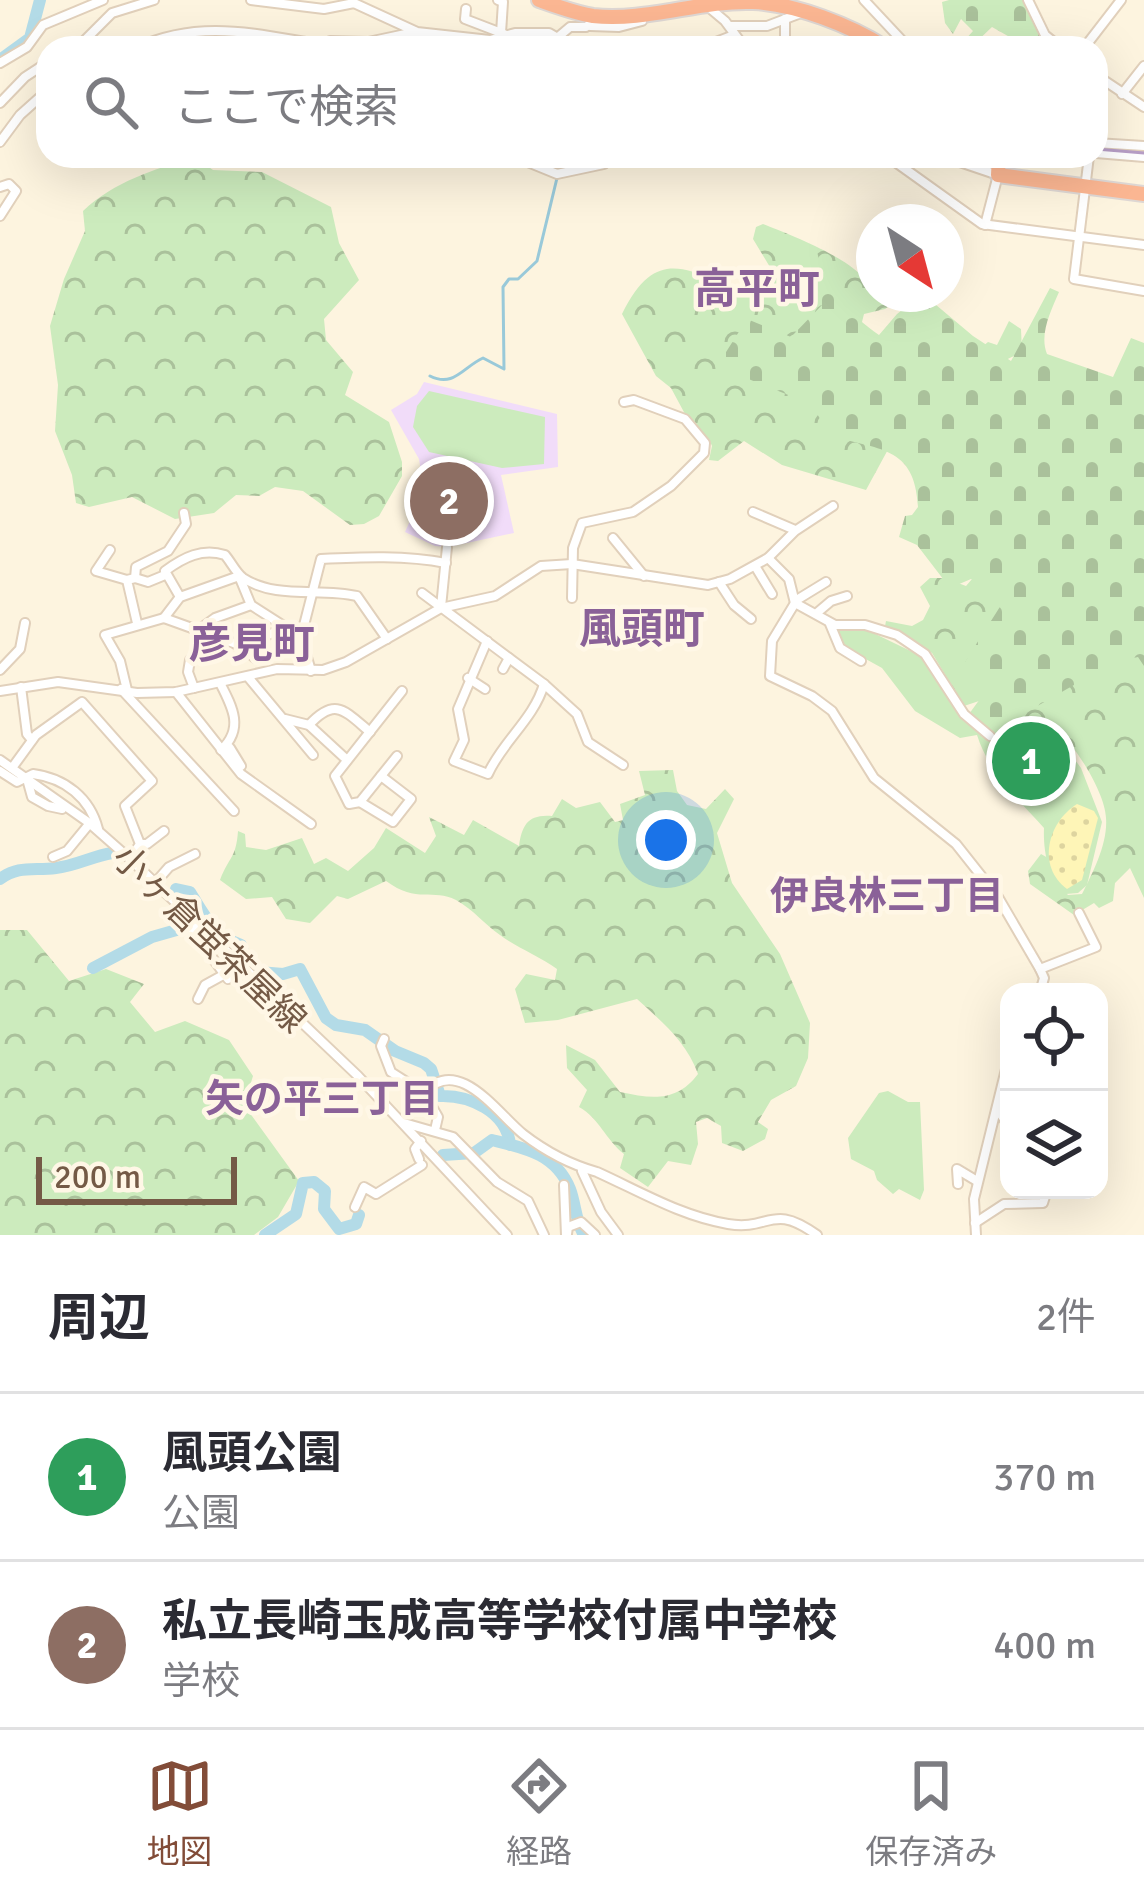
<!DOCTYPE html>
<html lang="ja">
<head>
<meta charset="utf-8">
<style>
  body { margin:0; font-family:Signika,"Noto Sans JP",sans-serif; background:#f7f7f7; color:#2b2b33 }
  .controls { position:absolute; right:36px; bottom:36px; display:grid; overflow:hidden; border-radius:24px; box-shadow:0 12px 48px #0002 }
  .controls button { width:108px; height:108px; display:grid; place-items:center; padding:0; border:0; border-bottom:3px solid #e1e1e2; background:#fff; color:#2b2b33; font:60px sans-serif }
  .compass { position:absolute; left:856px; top:204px; width:108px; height:108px; border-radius:50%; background:#fff; box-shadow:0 12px 48px #0002; rotate:144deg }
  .scale { position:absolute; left:36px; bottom:30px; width:201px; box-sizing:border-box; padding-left:12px; border:6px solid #745a46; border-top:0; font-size:33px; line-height:42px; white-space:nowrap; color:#745a46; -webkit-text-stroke:9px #fff7e6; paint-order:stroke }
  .you { position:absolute; left:666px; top:840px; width:42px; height:42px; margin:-30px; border:9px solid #fff; border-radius:50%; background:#1a73e8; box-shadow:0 0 0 18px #1a73e833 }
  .badge { display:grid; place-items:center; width:78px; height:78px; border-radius:50%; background:#824c38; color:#fff; font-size:39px; font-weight:700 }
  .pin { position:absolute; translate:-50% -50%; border:6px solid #fff; box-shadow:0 3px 12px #0006 }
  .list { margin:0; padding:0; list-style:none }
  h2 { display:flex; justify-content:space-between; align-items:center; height:156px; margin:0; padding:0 48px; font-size:51px }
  h2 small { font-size:39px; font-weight:400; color:#7c7c81 }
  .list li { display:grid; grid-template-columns:78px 1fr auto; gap:36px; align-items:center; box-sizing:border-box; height:168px; padding:0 48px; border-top:3px solid #e1e1e2 }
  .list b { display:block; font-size:45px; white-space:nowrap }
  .list p { margin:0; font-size:39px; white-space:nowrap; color:#7c7c81 }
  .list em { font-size:39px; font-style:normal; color:#7c7c81 }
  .icon { flex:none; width:66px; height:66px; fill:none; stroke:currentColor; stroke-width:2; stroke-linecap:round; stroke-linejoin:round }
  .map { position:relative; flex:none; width:1144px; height:1235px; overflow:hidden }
  .search { position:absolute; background:#fff; box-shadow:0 12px 48px #0002; left:36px; right:36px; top:36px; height:132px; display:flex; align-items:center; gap:30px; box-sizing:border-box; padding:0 42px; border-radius:36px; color:#7c7c81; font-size:45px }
  .sheet { height:492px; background:#fff }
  nav { display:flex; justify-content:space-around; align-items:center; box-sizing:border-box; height:168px; border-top:3px solid #e1e1e2; background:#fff; font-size:33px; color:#7c7c81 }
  nav a { display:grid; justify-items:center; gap:6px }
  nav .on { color:#824c38 }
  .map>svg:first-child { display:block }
</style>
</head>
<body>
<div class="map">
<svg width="1144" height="1235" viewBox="0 0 1144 1235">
  <defs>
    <pattern id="forest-crowns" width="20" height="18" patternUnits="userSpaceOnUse" patternTransform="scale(3)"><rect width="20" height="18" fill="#ccebbd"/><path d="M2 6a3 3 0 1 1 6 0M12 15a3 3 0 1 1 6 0" fill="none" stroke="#aac19b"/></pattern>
    <pattern id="sand-dots" width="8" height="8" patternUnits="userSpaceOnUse" patternTransform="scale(3)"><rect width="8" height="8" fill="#fef5b7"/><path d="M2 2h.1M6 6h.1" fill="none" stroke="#ddd49f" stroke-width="1.8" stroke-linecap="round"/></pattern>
    <pattern id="cemetery-stones" width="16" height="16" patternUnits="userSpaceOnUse" patternTransform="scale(3)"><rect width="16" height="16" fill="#ccebbd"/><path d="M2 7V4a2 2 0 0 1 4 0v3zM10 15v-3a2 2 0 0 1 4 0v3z" fill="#aac19b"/></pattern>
  </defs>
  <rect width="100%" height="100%" fill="#fdf4df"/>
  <!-- education -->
  <path fill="#f1dcf9" d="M424 382 557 414 558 467 501 475 514 533 448 547 435 546 405 532 424 490 419 459 391 410 417 394Z"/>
  <!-- green -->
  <g fill="#ccebbd">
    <path d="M429 391 545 417 544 464 502 468 429 452 413 427 417 406Z"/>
    <path d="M834 629H865L923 657 962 717C984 719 1005 719 1025 728 1040 734 1047 741 1064 745L1081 768 1102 822 1087 885 1078 893 1066 894C1048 879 1043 851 1044 828 1018 799 989 773 977 735L960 738 915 711 882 668 844 647Z"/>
    <path d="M888 1091 908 1102H920L924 1190 920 1200 899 1189 893 1194 877 1180 874 1171 851 1159 848 1138 879 1093Z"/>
  </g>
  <!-- forest -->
  <g fill="url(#forest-crowns)">
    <path d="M194 157 213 170 262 172 331 207 339 243 359 280 324 319 326 340 353 372 345 395 389 422 402 462V476L379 516 364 524 350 525 303 491 275 487 259 496 236 495 214 513 175 519 132 497 89 507 76 503 72 475 55 431 58 385 50 326 64 279 85 231 83 211C115 181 153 170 194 157Z"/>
    <path d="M763 224C793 236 866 263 874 294L895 302 885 309 864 314 860 330 943 379 988 342 997 345 1009 321 1021 329 1022 352 985 370 891 444 866 490 782 465 744 441 718 461 709 460 712 446 709 439 685 414 671 388 656 376 622 314C666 224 705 297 771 286L776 277 753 239 756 227Z"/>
    <path d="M1144 532V898L1130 868 1115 883 1113 901 1099 908 1094 903 1074 915 1030 884 1028 871 1041 854 1057 863 1058 884 1068 895 1082 894C1093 872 1108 843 1106 818 1105 793 1077 749 1060 732 1030 738 1011 715 991 697L964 706 932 653 885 626 886 621 912 626 923 620 930 606 920 587 930 578H945L966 586 978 572Z"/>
    <path d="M673 770 677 791 687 805 706 809 725 789 734 799 717 833 732 883 780 954 810 1023 808 1058 796 1086 771 1100 758 1122 768 1129 765 1139 743 1151 722 1143 721 1126 707 1118 696 1122 698 1144 691 1165 668 1161 648 1187 620 1168 624 1154C605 1139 600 1119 579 1107L587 1090 567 1068 566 1045 595 1060 620 1092C653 1099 677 1102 698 1074 686 1041 662 1022 637 999L558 1020 525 1023 515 989 526 974 555 980 557 969C539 956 516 947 500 935 484 924 474 910 456 900 433 888 417 904 386 881L348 899 337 896 310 923 286 919 272 897 246 899 220 880C229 856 236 859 238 831L245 834 246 847 266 850 302 838 314 864 326 858 348 871 374 848 386 828 425 853 436 836 429 817 464 835 473 820 519 846C522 825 528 814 552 816L562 799 576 808 600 802 615 822 623 820 620 804 645 795 639 771Z"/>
    <path d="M0 930H27L69 981 106 969 144 984 130 1002 155 1032 185 1021 229 1040 253 1076 244 1105 299 1181 278 1217 254 1235H0Z"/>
  </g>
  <!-- sand -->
  <path fill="url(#sand-dots)" d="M1077 804 1094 811 1098 818 1082 880 1067 889C1036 866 1048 822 1077 804Z"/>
  <!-- cemetery -->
  <g fill="url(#cemetery-stones)">
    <path d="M949 0H1024L1041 26 1046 48H1029L992 27 970 48 964 41 973 31 961 19 953 34 945 23 942 2Z"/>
    <path d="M807 244 817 251C824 287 850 315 879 335L897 314 923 294 973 336 1011 361 1050 288 1059 292C1051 311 1039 334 1047 354L1113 377 1131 338 1144 343V666L1138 657 1114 662 992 732 969 714 988 688 963 665 1003 602 1000 595 971 579 950 588 917 545 899 537 905 516 912 515 918 507C915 444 877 451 830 435L811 404 721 368V360L747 319 791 337 822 305 803 299 783 283Z"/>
  </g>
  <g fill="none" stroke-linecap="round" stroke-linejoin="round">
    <!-- stream -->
    <path stroke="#99c9d9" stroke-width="3" d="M430 376C454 388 463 367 483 358L504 369 503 287 509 279H518L537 261 557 178"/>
    <!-- river -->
    <g stroke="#b3dbe7" stroke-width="12">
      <path d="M0 60 30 38 40 0"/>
      <path d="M1096 147 1144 152"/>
      <path d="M0 879C19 865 34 871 56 868 75 866 93 856 112 853"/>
      <path d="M176 889 190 892C204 915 214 936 241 945L244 956 259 972 283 974 300 969 326 1018 336 1025 365 1030 395 1051 424 1063 431 1069 440 1096C470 1095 507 1112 510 1145"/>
      <path d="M93 968 152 937 187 927"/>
      <path d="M443 1155 474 1153 492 1140C525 1148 556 1154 570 1189 576 1205 575 1220 584 1235"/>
      <path d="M265 1235 296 1214 303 1183 314 1182 325 1191 324 1209 339 1229 356 1224 359 1215"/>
    </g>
    <!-- minor casing -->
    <g stroke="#e1d0bb" stroke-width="12">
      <g id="minor">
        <path d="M251 0 324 9 354 3 417 32 490 40 515 33H549L568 44 588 48"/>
        <path d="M498 0 503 2 501 33"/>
        <path d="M864 0 909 48"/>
        <path d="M1028 0 1045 35 1061 48"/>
        <path d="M706 5 725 21 745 48"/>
        <path d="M466 9 465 19 504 34"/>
        <path d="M590 26 619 27 642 21"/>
        <path d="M730 26H767L801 13"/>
        <path d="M557 38 570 27H586L591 23"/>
        <path d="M330 41 368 42 415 32"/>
        <path d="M68 48 83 42 112 13 154 0"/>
        <path d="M136 48C210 14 272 40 348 48"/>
        <path d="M645 48 661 42 665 48"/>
        <path d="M667 48 697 42 700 48 734 35"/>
        <path d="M785 48V19"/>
        <path d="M1084 48 1121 0"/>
        <path d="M0 63 27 47 43 25 103 0"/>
        <path d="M1096 75 1144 107"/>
        <path d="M1122 94 1144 66"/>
        <path d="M0 103 25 77 48 62"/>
        <path d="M0 142 20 115 48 90"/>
        <path d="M1096 143 1144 146"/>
        <path d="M1096 153 1144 157"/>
        <path d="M513 156 557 174 604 164"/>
        <path d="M817 156 850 161"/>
        <path d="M887 156 982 224 1144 245"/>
        <path d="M942 156 998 175 985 225"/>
        <path d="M1089 156 1074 279 1144 291"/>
        <path d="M0 187 9 184 16 191 0 216"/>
        <path d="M753 512 795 530"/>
        <path d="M613 538 644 576"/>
        <path d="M110 550 96 571 127 580"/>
        <path d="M768 558 795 531 833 506"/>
        <path d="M755 566 772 594"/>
        <path d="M135 578 148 582 165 575"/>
        <path d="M719 582 734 605 751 619"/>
        <path d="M422 593 544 684 577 714 588 742 623 765"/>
        <path d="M180 597 165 571C184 557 202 548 225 555 231 562 236 573 243 578 277 600 320 587 357 596L387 639"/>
        <path d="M572 598 573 548 582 523 633 512 671 486 704 453 705 443 685 419 634 400 624 402"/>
        <path d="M795 601 826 582"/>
        <path d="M441 607 447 547"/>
        <path d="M818 612 831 601 847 596"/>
        <path d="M164 618 180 597 239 576 251 605 301 637 311 671"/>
        <path d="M137 623 127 580 135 578 136 567 168 551 186 524 184 513"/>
        <path d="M830 624 840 648 861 661"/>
        <path d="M197 631 215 618 251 605"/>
        <path d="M301 637 321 559C362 557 406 555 446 563"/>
        <path d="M487 641 458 709 464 740 454 761 488 774C502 742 534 719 544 684"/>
        <path d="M240 645 255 658 304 647"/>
        <path d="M190 660 188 672 194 688"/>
        <path d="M503 669 509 658"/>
        <path d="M0 670 20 649 25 623"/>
        <path d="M248 677 313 755"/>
        <path d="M468 678 485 689"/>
        <path d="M220 683C233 708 244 729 221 750"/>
        <path d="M21 687 27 734 32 740"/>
        <path d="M121 689 234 811"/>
        <path d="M127 690 120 661 105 635 164 618 239 645 287 628"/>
        <path d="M0 691 58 682 137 693 176 692 277 669 323 670 346 662 441 608 495 596 541 566 572 564 708 585 730 579 768 558 789 579 795 603"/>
        <path d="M176 692 241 774 311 824"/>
        <path d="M285 719 309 725 347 760"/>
        <path d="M309 725C335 697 344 710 370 732"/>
        <path d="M990 736 964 714 925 654 897 635 865 625H835L795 603 772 641 770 676 812 696 832 711 874 778 956 844 998 897 1040 969 1044 978 1040 992"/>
        <path d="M230 748 241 766"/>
        <path d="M397 756 360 802 349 804 335 776 402 691"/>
        <path d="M0 760 88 822 130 859 358 1076 507 1235"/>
        <path d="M12 768 36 735 82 702 152 781 125 806 140 844 130 859"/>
        <path d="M0 771 17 782 33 774C65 778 90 798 98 829"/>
        <path d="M27 779 32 797 48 806 62 809"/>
        <path d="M360 802 393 822 411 799 381 776"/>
        <path d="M140 844H147L164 831"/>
        <path d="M53 857 67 851 90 823"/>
        <path d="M155 883 169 867 195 854"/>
        <path d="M197 925 191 929 228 979"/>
        <path d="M1040 969 1096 947 1079 913"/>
        <path d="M198 999 205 985 225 974"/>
        <path d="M384 1039 381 1046 391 1072 424 1093"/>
        <path d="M999 1112 1009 1126"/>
        <path d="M1099 1117 1102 1112"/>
        <path d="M404 1123 453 1137 497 1182 528 1201 544 1235"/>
        <path d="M435 1130 438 1117 424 1093C458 1054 497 1113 523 1134 545 1151 572 1165 597 1172 641 1192 681 1216 728 1224 771 1231 771 1202 817 1235"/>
        <path d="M419 1159 415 1149 421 1141"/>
        <path d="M582 1171 601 1212 618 1235"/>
        <path d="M958 1184 957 1169 977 1181"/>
        <path d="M564 1185 566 1235"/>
        <path d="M355 1207 364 1187 376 1194 422 1165"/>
        <path d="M975 1223 1004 1204 1043 1203 1047 1190"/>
        <path d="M567 1234 568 1227 581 1222 595 1235"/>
        <path d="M976 1235 974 1199 1009 1057"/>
      </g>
    </g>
    <!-- highway casing -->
    <g stroke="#ded7d3" stroke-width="18">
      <g id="highway">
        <path d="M539 0C556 6 575 13 593 16 646 22 700 0 753 2 796 4 850 25 886 48"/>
        <path d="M999 156 998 175 1144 194"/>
      </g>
    </g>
    <!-- minor -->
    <use href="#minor" stroke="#fff" stroke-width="8"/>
    <!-- highway -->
    <use href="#highway" stroke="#fbb692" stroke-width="14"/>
    <!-- tram -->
    <path stroke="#b79ec6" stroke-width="3" d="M1096 149 1144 153"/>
  </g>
  <g text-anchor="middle" stroke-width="9" stroke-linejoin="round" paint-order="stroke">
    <!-- street labels -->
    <g font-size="36" fill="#745a46" stroke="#fff7e6">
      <text transform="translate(210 938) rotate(44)" y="13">小ヶ倉蛍茶屋線</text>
    </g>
    <!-- neighbourhood labels -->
    <g font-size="39" font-weight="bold" fill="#8a6198" stroke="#fff7e6">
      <text x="887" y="909">伊良林三丁目</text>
      <text x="322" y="1112">矢の平三丁目</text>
    </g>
    <!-- quarter labels -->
    <g font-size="42" font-weight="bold" fill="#8a6198" stroke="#fff7e6">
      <text x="757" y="303">高平町</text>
      <text x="642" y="643">風頭町</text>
      <text x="252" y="658">彦見町</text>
    </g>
  </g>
</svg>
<div class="controls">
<button><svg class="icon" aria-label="locate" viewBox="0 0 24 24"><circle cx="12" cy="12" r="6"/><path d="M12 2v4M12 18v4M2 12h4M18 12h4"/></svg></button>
<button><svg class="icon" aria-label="layers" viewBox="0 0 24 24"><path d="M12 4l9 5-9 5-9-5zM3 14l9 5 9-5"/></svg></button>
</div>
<svg class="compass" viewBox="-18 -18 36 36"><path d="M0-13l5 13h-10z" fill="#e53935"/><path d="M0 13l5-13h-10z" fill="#7c7c81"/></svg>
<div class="scale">200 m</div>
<div class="you"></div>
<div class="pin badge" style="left:1031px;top:761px;background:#2e9e5b">1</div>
<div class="pin badge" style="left:449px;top:501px;background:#8d6e63">2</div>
<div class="search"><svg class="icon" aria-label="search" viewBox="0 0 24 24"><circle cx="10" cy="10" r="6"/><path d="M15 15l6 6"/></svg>ここで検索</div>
</div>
<section class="sheet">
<h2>周辺<small>2件</small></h2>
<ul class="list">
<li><span class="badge" style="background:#2e9e5b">1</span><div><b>風頭公園</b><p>公園</p></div><em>370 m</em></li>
<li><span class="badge" style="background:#8d6e63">2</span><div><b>私立長崎玉成高等学校付属中学校</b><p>学校</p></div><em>400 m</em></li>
</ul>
</section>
<nav>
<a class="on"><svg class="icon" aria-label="map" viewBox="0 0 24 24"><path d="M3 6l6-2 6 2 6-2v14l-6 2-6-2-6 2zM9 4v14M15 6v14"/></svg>地図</a>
<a><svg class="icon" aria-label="directions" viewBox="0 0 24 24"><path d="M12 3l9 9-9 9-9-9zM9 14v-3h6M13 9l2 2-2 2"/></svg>経路</a>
<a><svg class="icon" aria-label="saved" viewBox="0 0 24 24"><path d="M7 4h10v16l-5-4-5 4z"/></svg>保存済み</a>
</nav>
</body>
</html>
